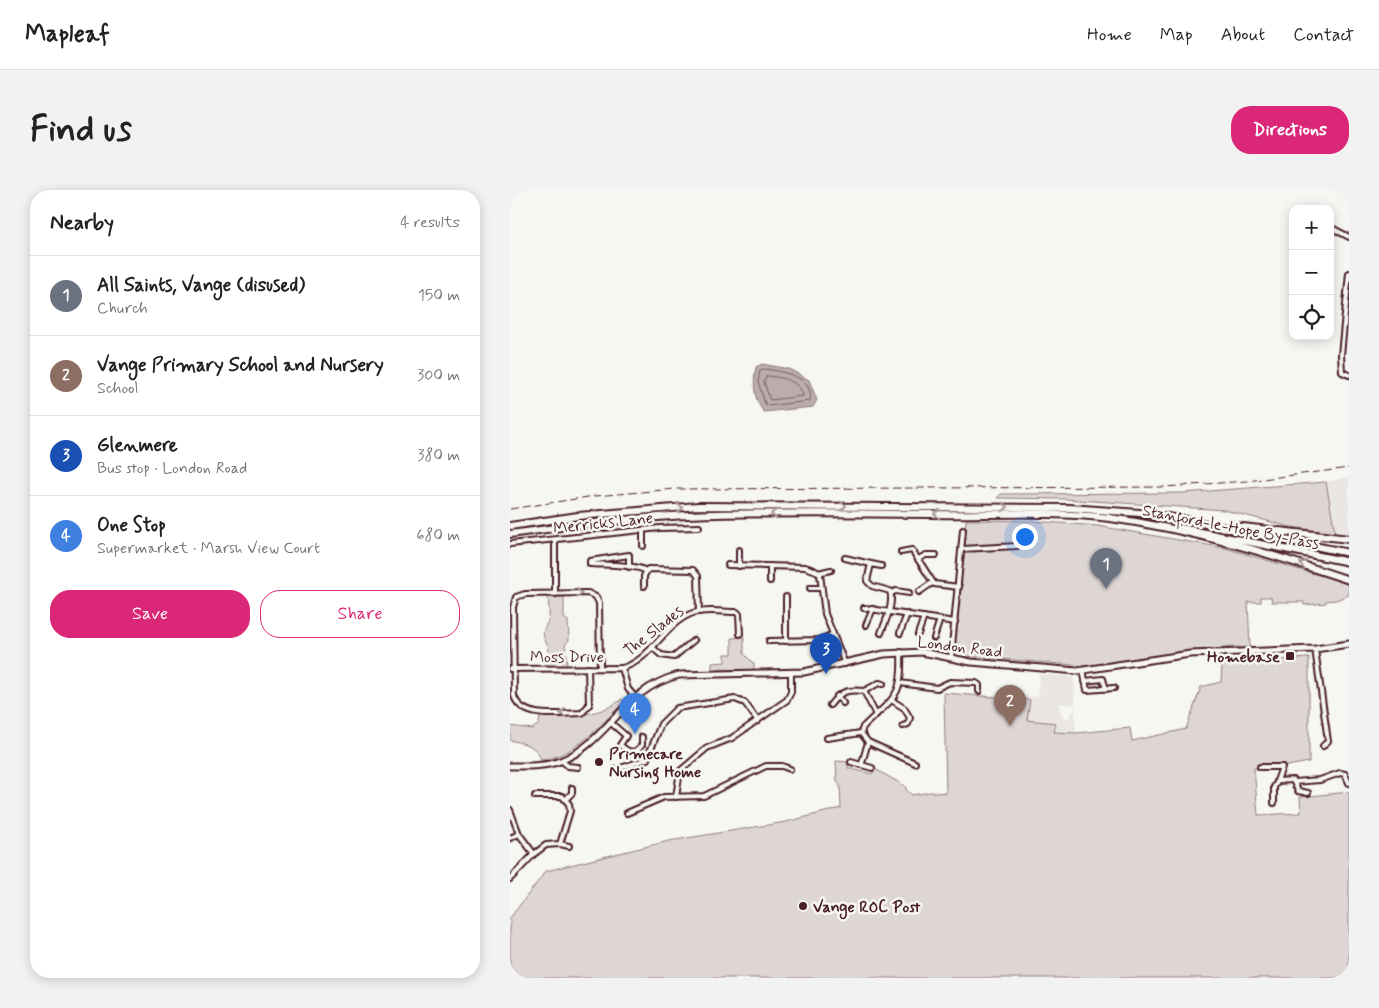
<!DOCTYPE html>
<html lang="en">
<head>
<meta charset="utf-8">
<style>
  body { margin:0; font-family:Mynerve,sans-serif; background:#f2f2f2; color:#222 }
  .controls { position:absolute; right:15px; top:15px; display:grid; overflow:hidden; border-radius:10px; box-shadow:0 2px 12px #0003 }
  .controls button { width:45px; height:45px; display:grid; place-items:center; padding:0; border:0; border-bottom:1px solid #e0e0e0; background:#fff; color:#222; font:25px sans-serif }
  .you { position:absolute; left:514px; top:346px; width:18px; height:18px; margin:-12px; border:4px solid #fff; border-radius:50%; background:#1a73e8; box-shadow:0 0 0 8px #1a73e833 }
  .badge { display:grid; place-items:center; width:32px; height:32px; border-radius:50%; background:#db2777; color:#fff; font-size:16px; font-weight:700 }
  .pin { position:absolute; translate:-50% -41px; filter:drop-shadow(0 1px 2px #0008) }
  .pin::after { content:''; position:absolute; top:26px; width:18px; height:15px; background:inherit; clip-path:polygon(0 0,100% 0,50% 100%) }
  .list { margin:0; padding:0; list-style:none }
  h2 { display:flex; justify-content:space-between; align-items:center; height:65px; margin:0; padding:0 20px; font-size:21px }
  h2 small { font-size:16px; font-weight:400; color:#767676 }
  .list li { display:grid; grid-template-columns:32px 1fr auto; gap:15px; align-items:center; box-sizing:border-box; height:80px; padding:0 20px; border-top:1px solid #e0e0e0 }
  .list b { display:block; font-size:19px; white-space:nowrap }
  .list p { margin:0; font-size:16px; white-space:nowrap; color:#767676 }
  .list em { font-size:16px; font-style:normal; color:#767676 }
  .actions { display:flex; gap:10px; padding:15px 20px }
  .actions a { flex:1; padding:11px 0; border:1px solid #db2777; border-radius:20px; text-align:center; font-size:18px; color:#db2777 }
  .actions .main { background:#db2777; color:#fff }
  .icon { flex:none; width:28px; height:28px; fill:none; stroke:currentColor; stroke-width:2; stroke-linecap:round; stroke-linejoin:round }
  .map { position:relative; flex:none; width:839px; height:788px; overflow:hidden; border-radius:20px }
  header { display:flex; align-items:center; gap:30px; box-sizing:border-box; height:70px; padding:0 25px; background:#fff; border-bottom:1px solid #e0e0e0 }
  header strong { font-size:24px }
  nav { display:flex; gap:28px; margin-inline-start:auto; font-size:18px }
  .intro { display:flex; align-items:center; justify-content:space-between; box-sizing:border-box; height:120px; padding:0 30px }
  h1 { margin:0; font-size:35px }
  .button { padding:12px 22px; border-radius:20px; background:#db2777; color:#fff; font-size:18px; font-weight:700 }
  main { display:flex; gap:30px; padding:0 30px }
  aside { flex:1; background:#fff; border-radius:20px; box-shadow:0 2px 12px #0003 }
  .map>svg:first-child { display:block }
</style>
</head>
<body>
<header>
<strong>Mapleaf</strong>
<nav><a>Home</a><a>Map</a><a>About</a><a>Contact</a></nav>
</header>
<div class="intro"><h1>Find us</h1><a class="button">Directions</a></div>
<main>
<aside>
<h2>Nearby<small>4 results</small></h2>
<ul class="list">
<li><span class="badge" style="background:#6b7280">1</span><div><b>All Saints, Vange (disused)</b><p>Church</p></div><em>150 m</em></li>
<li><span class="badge" style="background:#8d6e63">2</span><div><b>Vange Primary School and Nursery</b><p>School</p></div><em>300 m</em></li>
<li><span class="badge" style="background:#1a4fb4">3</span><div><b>Glenmere</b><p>Bus stop · London Road</p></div><em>380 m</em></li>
<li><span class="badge" style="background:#3f7fe0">4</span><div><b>One Stop</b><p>Supermarket · Marsh View Court</p></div><em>680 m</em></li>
</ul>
<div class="actions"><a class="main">Save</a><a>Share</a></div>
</aside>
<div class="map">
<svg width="839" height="788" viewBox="0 0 839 788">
  <rect width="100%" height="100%" fill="#f6f6f2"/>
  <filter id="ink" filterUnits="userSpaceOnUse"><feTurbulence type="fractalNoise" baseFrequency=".02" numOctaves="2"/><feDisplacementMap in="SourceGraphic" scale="10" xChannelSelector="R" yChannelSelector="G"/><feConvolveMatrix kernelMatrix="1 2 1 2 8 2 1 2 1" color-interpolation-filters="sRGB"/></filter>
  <g filter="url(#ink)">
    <!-- built -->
    <g fill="#e9e6e3">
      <path d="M839 287V344L825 343 816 292Z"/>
      <path d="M529 484 564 487 565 515 550 513V523L557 529 565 519 567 592H436L434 503 528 507Z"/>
    </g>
    <!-- green -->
    <g fill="#ddd6d5" stroke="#947a80">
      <path d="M816 292 825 343 781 337 714 320 554 309 487 308 491 304 673 303Z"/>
      <path d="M456 330 523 331 588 336 715 358 839 394V405L826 410 816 411V413L794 415V412H762L761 407H751V412H738L740 458 722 457 575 476 455 466 445 453Z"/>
      <path d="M38 407H54V428L58 431 59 450 55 455 57 476H36L39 457C28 442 36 440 39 427 40 421 38 413 38 407Z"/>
      <path d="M234 447V464L244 474V480L202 479V473L215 472V464H222V448Z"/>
      <path d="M799 468V572L772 577 744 578 748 625 791 623 790 607 839 602V788H0V728L36 681 159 651 276 632 331 618 330 595 327 592 326 571 339 572 338 578 362 584 365 579 395 596 397 601 402 605 421 602 436 603 434 503 520 510 517 530 546 533 544 542 566 543 620 538 622 551 676 539 691 497 711 492 712 474Z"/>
      <path d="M112 509 115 511C91 534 66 566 31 570 26 554 14 554 0 550V536L22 539 29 534 30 526C62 524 85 529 112 509Z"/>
    </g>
    <!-- water -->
    <path fill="#bbadae" stroke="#8e747a" d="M252 174 279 179 299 190 307 210 303 217 254 222C243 209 243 193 246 177Z"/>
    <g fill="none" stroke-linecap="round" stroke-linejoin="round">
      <!-- shore -->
      <g stroke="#77585f" stroke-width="1">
        <path d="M253 179C271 181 305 186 300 211L256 216 248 192 250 181Z"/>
        <path d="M257 186C270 187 290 190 293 206L260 210 254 192Z"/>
      </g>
      <!-- street casing -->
      <g stroke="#4a1f2b" stroke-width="8">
        <g id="street">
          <path d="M820 37 839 47"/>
          <path d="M839 83 831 165 832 182 839 185"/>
          <path d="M133 340V356"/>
          <path d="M0 354 150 338 189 337"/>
          <path d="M452 359 507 356"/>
          <path d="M391 362 402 360 424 394 449 397"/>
          <path d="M335 368 361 374"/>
          <path d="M408 369 416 365H426"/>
          <path d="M218 375 295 377 304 380 310 384 315 424 335 474"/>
          <path d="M229 376V360"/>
          <path d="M119 377V365L80 371V374C93 375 127 374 136 381"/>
          <path d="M308 383 321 380"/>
          <path d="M260 391V376"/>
          <path d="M134 396V386L138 379 183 380 188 386 189 422"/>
          <path d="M300 398H311"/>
          <path d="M409 402 422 393"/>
          <path d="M381 403 386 401 399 403"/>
          <path d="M45 404V350"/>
          <path d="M276 407V451"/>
          <path d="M354 418 445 432"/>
          <path d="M356 435 363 419"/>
          <path d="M371 443C376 430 384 414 380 401L362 396 357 391 361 374 371 376"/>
          <path d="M390 443 397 424"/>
          <path d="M408 444 414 427"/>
          <path d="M424 448 430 429"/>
          <path d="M259 451 310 450 323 444"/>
          <path d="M142 457 151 465 164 467 184 450"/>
          <path d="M805 459 818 551 813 556"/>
          <path d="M441 467 453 340"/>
          <path d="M78 478 79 515 72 523C52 523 12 531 4 506L3 417 6 407 15 404 78 403 86 407 89 413 90 478"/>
          <path d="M112 478C142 470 154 433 183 423 196 419 213 422 227 422L229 424 230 444"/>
          <path d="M0 479 112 478 118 499 125 507"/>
          <path d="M573 480 577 500 604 498"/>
          <path d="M575 491 593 489 596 499"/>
          <path d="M390 493 427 498 440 492 466 493 469 495V501"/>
          <path d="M354 501 369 493 373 494"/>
          <path d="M327 506 333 513"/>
          <path d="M383 511 394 518 400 528 398 534 393 536"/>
          <path d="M320 515C331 501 337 499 354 501L366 525"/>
          <path d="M100 532 116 546 110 555C119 563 124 565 132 555V547"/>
          <path d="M351 543 358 552 405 573"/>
          <path d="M317 548 351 543 353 537C383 507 393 510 391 462"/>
          <path d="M52 571 58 576 68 577"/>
          <path d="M341 572 362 578"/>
          <path d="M352 573 358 552"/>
          <path d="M750 577H772L767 591 783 590 788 601 798 603"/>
          <path d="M105 580 137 569 151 534 167 518 225 509 235 513 248 531"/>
          <path d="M784 592 810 590 830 583 835 584 839 593"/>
          <path d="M166 607 170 581 197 558 222 548 277 510 281 502V482"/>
          <path d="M56 609 62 603V598"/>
          <path d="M764 613V597L768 591"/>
          <path d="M0 620 9 644 24 664 0 689"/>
          <path d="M117 623 154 607 194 606 256 576H272L280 579"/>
          <path d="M0 648 9 644"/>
          <path d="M50 654 59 656"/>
          <path d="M24 664 36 655 50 654 60 621 59 614 52 606H25"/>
        </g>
      </g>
      <!-- secondary casing -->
      <g stroke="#4a1f2b" stroke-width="9">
        <path id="secondary" d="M0 576C16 576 34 577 50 571 98 553 112 499 169 485L294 482 374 464 412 462 461 472 567 481 680 464 805 459 839 454"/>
      </g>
      <!-- highway casing -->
      <g stroke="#4a1f2b" stroke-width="10">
        <g id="highway">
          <path d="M0 336 68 326 188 316 559 318 630 323 671 329 839 363"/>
          <path d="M724 336 839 349"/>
          <path d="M671 338 839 372"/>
          <path d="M0 344C59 336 119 328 178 325 259 322 340 323 421 324 480 325 541 321 600 328 682 339 761 364 839 390"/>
        </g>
      </g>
      <!-- street -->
      <use href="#street" stroke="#f6f6f2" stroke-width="4"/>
      <!-- secondary -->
      <use href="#secondary" stroke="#f6f6f2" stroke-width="5"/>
      <!-- highway -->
      <use href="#highway" stroke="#f6f6f2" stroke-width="6"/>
      <!-- rail -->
      <path stroke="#4a1f2b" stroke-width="1" stroke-dasharray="8 4" stroke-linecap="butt" d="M0 319 85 306 165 299 654 297 737 291 839 278"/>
    </g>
    <!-- one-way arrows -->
    <defs><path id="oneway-chevron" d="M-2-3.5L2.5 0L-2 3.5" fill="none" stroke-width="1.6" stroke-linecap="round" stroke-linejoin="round" transform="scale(1.25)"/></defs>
    <g stroke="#a99598">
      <use href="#oneway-chevron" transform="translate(333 316)"/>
      <use href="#oneway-chevron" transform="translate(495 317)"/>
      <use href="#oneway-chevron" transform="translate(170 318) rotate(-5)"/>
      <use href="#oneway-chevron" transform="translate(264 324) rotate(179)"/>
      <use href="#oneway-chevron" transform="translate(427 324) rotate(-179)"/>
      <use href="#oneway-chevron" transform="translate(793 374) rotate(-161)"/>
      <use href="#oneway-chevron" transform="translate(69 403) rotate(-1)"/>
      <use href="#oneway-chevron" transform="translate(53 523) rotate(179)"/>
    </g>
  </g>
  <!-- markers -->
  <g fill="#4a1f2b" stroke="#f6f6f2" stroke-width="2">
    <rect x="775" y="461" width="10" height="10" rx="2.5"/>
    <circle cx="89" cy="572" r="5"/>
    <circle cx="293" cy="716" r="5"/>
  </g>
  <g text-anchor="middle" stroke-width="5" stroke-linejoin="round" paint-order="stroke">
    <!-- street labels -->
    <g font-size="16" fill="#4a1f2b" stroke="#f6f6f2">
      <text transform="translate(93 332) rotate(-6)" y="6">Merricks Lane</text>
      <text transform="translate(721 336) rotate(11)" y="6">Stanford-le-Hope By-Pass</text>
      <text transform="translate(143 440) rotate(-38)" y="6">The Slades</text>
      <text transform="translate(450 456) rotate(7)" y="6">London Road</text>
      <text x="57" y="472">Moss Drive</text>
    </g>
    <!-- poi labels -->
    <g font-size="16" font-weight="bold" fill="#4a1f2b" stroke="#f6f6f2" text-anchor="start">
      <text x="770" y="472" text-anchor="end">Homebase</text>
      <text x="99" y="569">Primecare<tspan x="99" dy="18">Nursing Home</tspan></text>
      <text x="303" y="722">Vange ROC Post</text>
    </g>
  </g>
</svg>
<div class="controls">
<button>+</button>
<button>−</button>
<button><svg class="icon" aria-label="locate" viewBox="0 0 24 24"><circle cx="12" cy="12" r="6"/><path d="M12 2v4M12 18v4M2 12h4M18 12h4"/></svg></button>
</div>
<div class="you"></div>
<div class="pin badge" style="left:596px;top:399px;background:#6b7280">1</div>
<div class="pin badge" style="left:500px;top:536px;background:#8d6e63">2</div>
<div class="pin badge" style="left:316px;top:484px;background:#1a4fb4">3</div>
<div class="pin badge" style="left:125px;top:544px;background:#3f7fe0">4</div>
</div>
</main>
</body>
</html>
